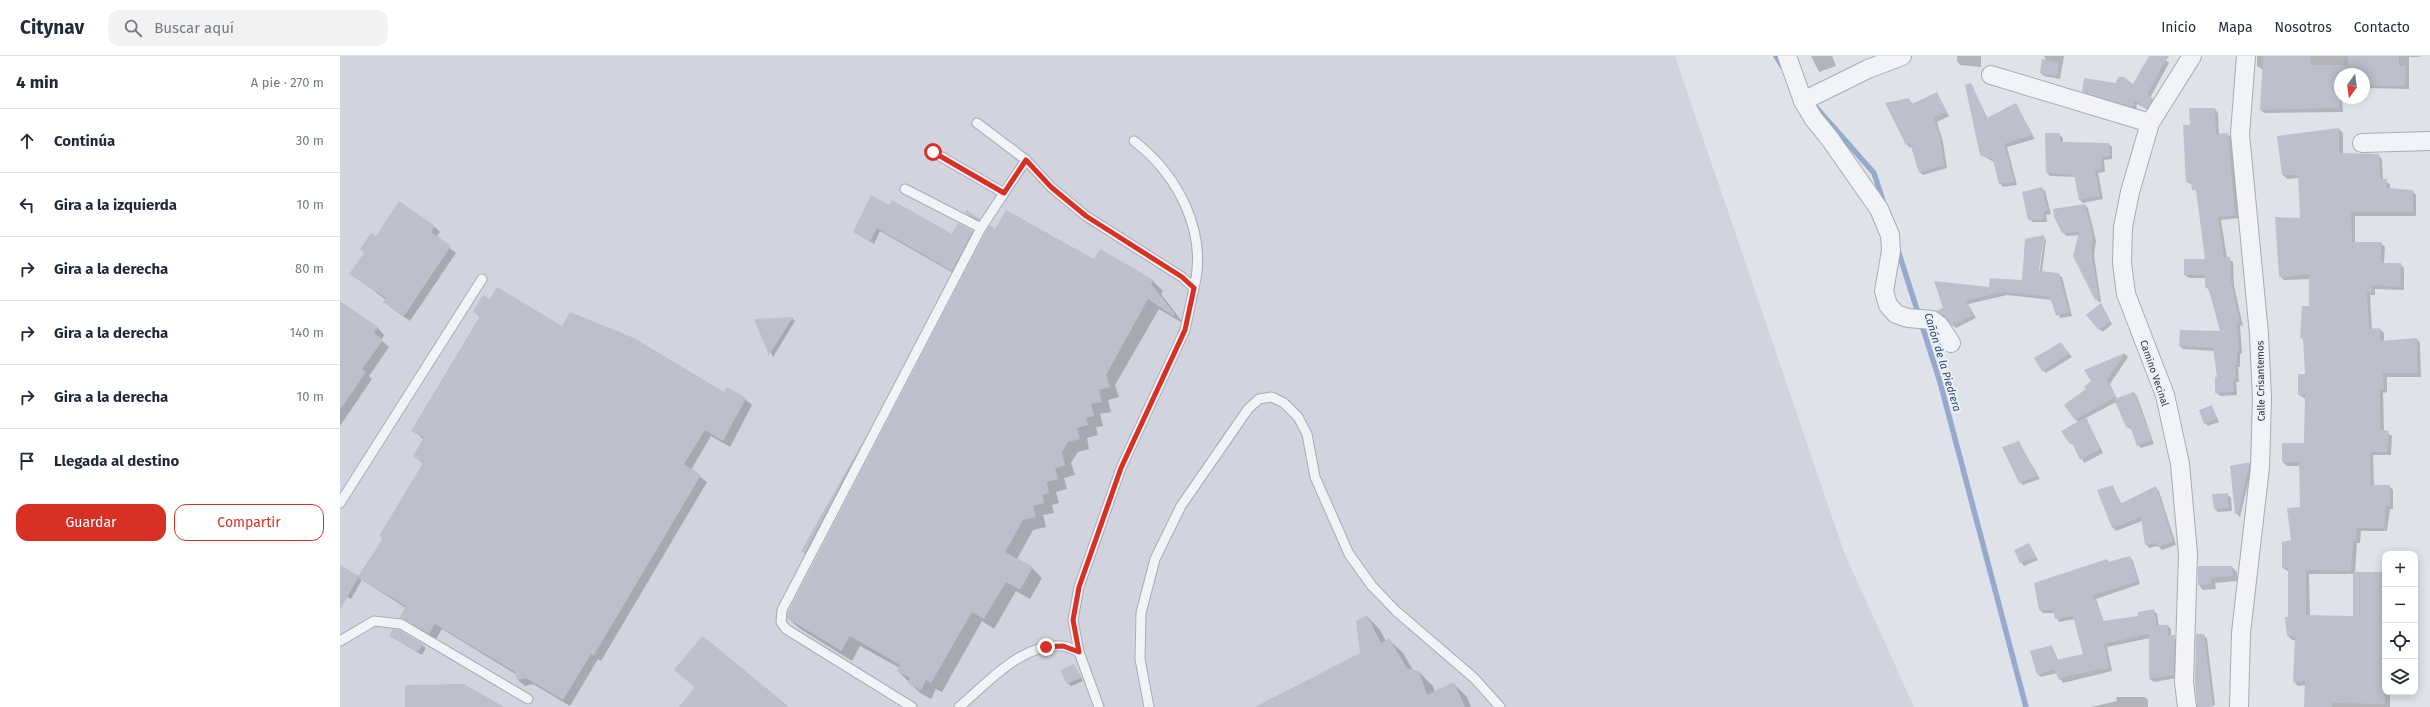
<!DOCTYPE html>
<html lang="es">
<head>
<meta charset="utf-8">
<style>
  body { margin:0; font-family:"Fira Sans",sans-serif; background:#f2f2f3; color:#1f2937 }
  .controls { position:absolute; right:12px; bottom:12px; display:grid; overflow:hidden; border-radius:8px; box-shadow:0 2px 10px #0003 }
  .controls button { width:36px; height:36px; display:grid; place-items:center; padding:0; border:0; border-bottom:1px solid #e0e1e3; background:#fff; color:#1f2937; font:20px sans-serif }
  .compass { position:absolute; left:1994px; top:12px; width:36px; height:36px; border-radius:50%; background:#fff; box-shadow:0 2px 10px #0003; rotate:194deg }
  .stop { position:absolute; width:12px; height:12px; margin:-9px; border:3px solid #d93025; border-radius:50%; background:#fff }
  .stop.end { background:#d93025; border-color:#fff; box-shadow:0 1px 4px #0008 }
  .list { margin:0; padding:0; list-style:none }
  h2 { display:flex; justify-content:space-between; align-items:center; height:52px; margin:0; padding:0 16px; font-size:17px }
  h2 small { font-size:13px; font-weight:400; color:#747a83 }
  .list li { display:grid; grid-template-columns:26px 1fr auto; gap:12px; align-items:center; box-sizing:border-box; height:64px; padding:0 16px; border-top:1px solid #e0e1e3 }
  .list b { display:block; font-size:15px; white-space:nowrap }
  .list em { font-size:13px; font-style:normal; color:#747a83 }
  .actions { display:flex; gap:8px; padding:12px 16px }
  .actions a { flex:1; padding:9px 0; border:1px solid #d93025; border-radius:12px; text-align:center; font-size:14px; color:#d93025 }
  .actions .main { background:#d93025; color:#fff }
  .icon { flex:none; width:22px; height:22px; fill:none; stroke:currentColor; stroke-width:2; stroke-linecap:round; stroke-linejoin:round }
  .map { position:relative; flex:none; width:2090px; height:651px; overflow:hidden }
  header { display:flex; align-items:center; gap:24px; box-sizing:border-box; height:56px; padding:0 20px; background:#fff; border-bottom:1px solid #e0e1e3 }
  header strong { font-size:19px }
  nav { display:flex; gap:22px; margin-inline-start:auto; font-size:14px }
  .search { width:280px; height:36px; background:#f2f2f3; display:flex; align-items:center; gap:10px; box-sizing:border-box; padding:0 14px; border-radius:12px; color:#747a83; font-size:15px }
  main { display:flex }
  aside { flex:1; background:#fff }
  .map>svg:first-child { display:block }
</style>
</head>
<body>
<header>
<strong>Citynav</strong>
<div class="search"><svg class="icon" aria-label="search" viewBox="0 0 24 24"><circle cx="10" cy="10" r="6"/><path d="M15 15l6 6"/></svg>Buscar aquí</div>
<nav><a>Inicio</a><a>Mapa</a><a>Nosotros</a><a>Contacto</a></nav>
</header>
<main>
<aside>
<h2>4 min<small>A pie · 270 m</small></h2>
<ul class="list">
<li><svg class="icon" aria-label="ahead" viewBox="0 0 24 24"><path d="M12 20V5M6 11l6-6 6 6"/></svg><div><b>Continúa</b></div><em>30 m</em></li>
<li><svg class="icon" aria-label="left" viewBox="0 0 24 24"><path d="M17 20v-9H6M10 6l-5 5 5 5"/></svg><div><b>Gira a la izquierda</b></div><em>10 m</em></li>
<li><svg class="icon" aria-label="right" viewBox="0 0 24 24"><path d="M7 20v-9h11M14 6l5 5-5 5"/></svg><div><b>Gira a la derecha</b></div><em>80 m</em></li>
<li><svg class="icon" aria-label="right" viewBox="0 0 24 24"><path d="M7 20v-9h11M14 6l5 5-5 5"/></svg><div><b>Gira a la derecha</b></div><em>140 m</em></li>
<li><svg class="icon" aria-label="right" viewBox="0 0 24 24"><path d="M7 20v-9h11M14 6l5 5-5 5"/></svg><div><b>Gira a la derecha</b></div><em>10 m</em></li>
<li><svg class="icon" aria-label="arrive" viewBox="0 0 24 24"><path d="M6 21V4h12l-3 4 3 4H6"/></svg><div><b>Llegada al destino</b></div></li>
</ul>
<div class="actions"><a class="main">Guardar</a><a>Compartir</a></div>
</aside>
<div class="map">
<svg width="2090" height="651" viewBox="0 0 2090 651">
  <rect width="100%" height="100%" fill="#dfe2e9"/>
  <!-- built -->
  <path fill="#d1d4de" d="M0 0H1335L1504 496 1574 651H0Z"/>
  <!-- shadow -->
  <g fill="#0003" fill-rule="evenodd">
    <path d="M1471 0H1492L1496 10 1479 16Z"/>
    <path d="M1617 0H1641V11L1620 9 1617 5Z"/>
    <path d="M1704 0H1724L1720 23 1704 20 1701 17 1706 4Z"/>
    <path d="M1811 0H1829L1826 4 1829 7 1810 42 1815 47 1810 55 1797 48 1796 54 1747 39 1743 35 1793 29Z"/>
    <path d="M1917 0H2080L2081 1H2069V33L2024 32V18H2000L2003 56 1924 57 1921 54 1923 14 1917 10Z"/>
    <path d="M1631 28 1648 63 1676 48 1695 83 1667 91 1677 129 1663 131 1660 127 1654 106 1641 99Z"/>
    <path d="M1597 37 1609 60 1597 66 1603 86 1607 112 1583 119 1580 116 1572 90 1570 92 1567 88 1568 43 1573 48Z"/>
    <path d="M1875 53 1878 57 1879 78H1887L1891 81 1896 120 1899 162 1881 164 1887 202 1893 206 1894 230 1903 270 1900 269 1902 298H1900V311H1898L1899 326H1896L1897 339 1880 340 1876 336 1878 322 1875 295 1843 293 1840 290 1882 276 1869 234 1866 231V222H1849L1845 219 1866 204 1857 137 1853 129 1847 126 1851 70Z"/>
    <path d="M1999 73 2003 77V98L2038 99 2042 103 2043 124 2050 128V133L2072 135 2076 139V160H2015V187H2041L2045 191 2044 208H2060L2064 212V234L2035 233V239H2030L2032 274 2040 273 2044 277V286L2077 283 2080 287 2081 321H2047V336L2043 337 2044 375 2052 380 2051 399H2033L2034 430H2049L2053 434V453H2050L2047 475H2021L2020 487H2017L2015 517H2042L2045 520V636H2050V651H1965L1966 629 1958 630 1954 626 1956 584H1952L1948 580 1949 516 1943 512 1961 452 1960 410H1947L1943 406 1964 388 1966 343 1959 339 1967 319 1964 284 1961 282 1970 251V223L1944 224 1940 220 1961 163 1959 122 1947 123 1943 119ZM1969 518H2014V561H1970Z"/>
    <path d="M1719 78 1723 82V87L1769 88 1772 91V103L1764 104 1765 116 1758 117 1763 143 1743 147 1740 144 1736 121 1710 120 1707 117Z"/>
    <path d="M1701 132 1705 135 1711 158 1706 159 1707 166H1693L1689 163Z"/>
    <path d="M1745 149 1748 152 1756 185 1754 199 1761 246H1759L1756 243 1740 179 1727 180 1723 177Z"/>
    <path d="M549 150 612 179 632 175 636 179 615 218 540 175 534 188 514 176Z"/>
    <path d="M626 157 639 164 642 167 629 160Z"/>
    <path d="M95 171 100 176 96 181 116 197 70 265 50 251 45 246 46 244 11 217 36 181Z"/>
    <path d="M655 174 813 225 823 235 821 238 844 268 819 253 775 329 779 341 768 344 771 356 760 358 763 370 756 371 758 379 747 382 749 393 738 396 731 407 735 419 724 422 727 433 716 436 719 447 712 449 714 457 703 459 706 471 693 474 677 503 692 512 702 522 690 543 676 535 654 573 642 565 602 636 596 633 591 643 579 636 558 615 560 612 520 590 512 605 459 572 448 562Z"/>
    <path d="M1703 180 1706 184 1702 216 1718 218 1722 221 1732 260 1720 262 1712 244 1667 239 1628 248 1636 262 1616 272 1600 258 1650 232 1683 225ZM1702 183H1704L1699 220 1697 219Z"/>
    <path d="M150 244 384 337 405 343 412 349 390 391 371 380 351 414 367 426 261 605 258 603 230 650 193 628 185 630 178 624 177 619 102 573 96 583 67 568 61 562 66 552 22 524 11 543 0 537V510L18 521 43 483 41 480 83 408 74 400 84 384 73 374 140 261 134 256Z"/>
    <path d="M0 246 38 272 44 279 41 284 49 291 29 320 32 323 0 370Z"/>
    <path d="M1761 248 1772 268 1763 276 1759 273Z"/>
    <path d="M452 262 455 265 433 301 416 264Z"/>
    <path d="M1721 287 1732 301 1706 317 1702 314Z"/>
    <path d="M1785 298 1788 301 1770 328 1777 343 1794 337 1797 340 1814 388 1801 392 1798 389 1792 374 1787 371 1776 346 1746 362 1763 397 1744 407 1735 389 1729 387 1739 366 1735 363 1752 326 1746 314Z"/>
    <path d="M1871 350 1879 366 1868 370 1865 367Z"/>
    <path d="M531 373 533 375 468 500 462 495Z"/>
    <path d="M1679 387 1700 423 1683 429 1680 426Z"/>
    <path d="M1909 408 1912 411 1900 461 1896 457Z"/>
    <path d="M1772 430 1782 449 1816 432 1819 435 1836 489 1822 494 1818 490 1809 492 1806 488 1802 465 1776 475 1773 471Z"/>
    <path d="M1887 438 1891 442 1892 455 1878 456 1875 453 1873 439Z"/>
    <path d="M1689 488 1698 504 1684 510 1681 506Z"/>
    <path d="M1790 501 1793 505 1800 528 1756 543 1764 566 1800 561 1813 554 1817 558 1819 570H1828L1831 573V581L1838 584 1837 622 1814 626 1810 623V582L1767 591 1772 615 1723 627 1717 617 1701 621 1698 618 1712 590 1718 604 1744 599 1735 563 1719 566 1715 557H1703L1700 554 1767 504 1770 507Z"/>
    <path d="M1859 511H1892L1897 516V525L1875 527 1876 533 1863 534 1859 529Z"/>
    <path d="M1027 560 1040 574 1046 585 1049 584 1063 597 1073 614 1079 616 1093 630 1095 636 1113 627 1127 641 1131 651H917L1021 598Z"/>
    <path d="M1864 579 1867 583 1875 649 1862 651Z"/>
    <path d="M50 580 82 589 86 592 82 599Z"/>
    <path d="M734 609 743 625 731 630 728 627Z"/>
    <path d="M335 614 447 651H340L356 632Z"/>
    <path d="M1776 641H1805L1808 644V651H1751L1777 645Z"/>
  </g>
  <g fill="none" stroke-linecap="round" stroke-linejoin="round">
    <!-- stream -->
    <g stroke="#97aacc" stroke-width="5.5">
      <path d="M1436 0 1442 10"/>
      <path d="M1474 49 1534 117 1544 148"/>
      <path d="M1557 191 1600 326 1686 651"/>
    </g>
  </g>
  <!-- building -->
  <g fill="#bcc0cc">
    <path d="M1809 0H1828L1807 38 1813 43 1807 52 1794 45 1793 51 1742 36 1744 22 1776 27 1778 21H1784L1793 28Z"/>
    <path d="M1923 0H1970L1971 9H2008V0H2059V10H2066L2065 30H2036L2024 27V18H2000L1999 52 1920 54Z"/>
    <path d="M1702 3 1719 7 1717 20 1700 17Z"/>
    <path d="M1631 27 1647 62 1676 47 1692 79 1664 88 1675 126 1659 128 1653 104 1640 99 1625 29Z"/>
    <path d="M1597 36 1606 56 1594 62 1600 81 1604 109 1579 117 1570 87 1566 89 1545 47 1569 42 1572 48Z"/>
    <path d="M1849 52H1875L1876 78 1888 77 1895 159 1878 161 1884 201H1890L1891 226 1900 267 1897 266 1899 295H1897V307L1895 308 1896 323H1893L1894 336 1875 337V321H1877L1873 292 1839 290 1840 274 1880 275 1868 231H1865V219H1844V203H1865L1856 134H1852L1851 126H1846L1843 69H1850Z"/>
    <path d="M1999 72V97L2039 98 2040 123H2047L2046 132 2073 134V156H2011L2012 186H2041V207H2061L2060 231 2032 229 2031 236H2027L2029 273 2040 272V285L2077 282V317H2043L2044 333H2040V373L2049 375 2047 396H2030L2031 429H2050V450H2046L2044 472H2017L2016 484 2013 483 2011 515 1966 514V559L2013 560V516H2043L2045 553 2044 582H2042V630H2045V648L1992 647V651H1964L1965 625 1953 626 1955 580H1947L1945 561H1948V512H1942V486L1951 484 1947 452 1960 451 1959 406H1942V387H1964L1965 339H1958V318H1965L1963 282H1960L1962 250H1969V219L1939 221 1935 161 1960 162 1958 119H1942L1937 80Z"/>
    <path d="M1705 77H1720V86L1769 87 1770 100 1761 101 1762 113 1755 114 1760 140 1739 144 1734 119 1706 117Z"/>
    <path d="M1702 131 1708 154 1703 156 1705 163 1688 164 1682 136Z"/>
    <path d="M531 139 549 149 552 144 612 178 618 167 633 175 612 215 537 172 530 186 513 176Z"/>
    <path d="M59 145 95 170 91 176 111 190 64 260 43 246 46 242 9 218 24 197 20 193 31 177 36 180Z"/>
    <path d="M1745 148 1753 181 1751 195 1759 243 1755 244 1733 200 1739 176 1722 177 1714 161 1713 153Z"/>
    <path d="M627 154 640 163 639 164 625 157Z"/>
    <path d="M666 154 754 203 760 193 814 224 811 228 835 258 833 260 808 243 766 319 770 331 759 334 762 346 751 348 754 360 746 362 748 369 737 372 740 383 728 386 722 396 725 409 715 412 718 423 707 426 709 437 702 439 704 447 693 450 696 461 683 464 665 496 693 511 680 534 666 526 644 563 632 556 591 627 586 624 581 634 567 627 570 622 557 615 560 609 510 580 501 595 447 562 448 556 646 175 650 169 655 173Z"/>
    <path d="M1704 179 1699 215 1719 217 1729 256 1716 260 1710 241 1663 236 1626 245 1633 259 1612 270 1605 261 1596 255 1603 252 1594 225 1649 231 1650 222 1682 224 1685 183Z"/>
    <path d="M157 231 222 270 230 256 294 282 384 336 387 331 406 342 383 385 365 374 344 408 361 419 254 599 251 598 223 644 186 622 177 624 175 616 95 568 89 578 59 562 66 550 18 522 43 482 39 480 83 407 73 400 84 382 71 375 140 260 133 256 143 239 150 243Z"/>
    <path d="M0 245 38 271 34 277 43 284 22 313 26 316 0 354Z"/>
    <path d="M1761 247 1770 265 1759 274 1746 259Z"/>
    <path d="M453 261 429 299 414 263Z"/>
    <path d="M1721 286 1729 298 1702 315 1694 302Z"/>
    <path d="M1785 297 1767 324 1776 341 1735 364 1724 349 1746 333 1744 331 1751 325 1744 314Z"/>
    <path d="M1794 336 1812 384 1797 390 1790 370 1786 371 1774 343Z"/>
    <path d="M1872 349 1877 362 1864 368 1859 354Z"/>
    <path d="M1746 361 1760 393 1740 404 1732 386 1729 387 1721 375Z"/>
    <path d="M531 371 465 497 461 495Z"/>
    <path d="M1679 385 1697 420 1679 427 1662 391Z"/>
    <path d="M1910 406 1898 458H1895L1890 410Z"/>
    <path d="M1773 429 1780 448 1816 430 1833 485 1818 491 1816 487 1805 489 1801 461 1772 472 1757 434Z"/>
    <path d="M1888 437 1889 452 1874 453 1872 438Z"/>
    <path d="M1689 487 1696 501 1680 507 1674 494Z"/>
    <path d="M1790 500 1798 525 1753 539 1763 565 1798 560V556L1814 553 1817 569H1828V580L1835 579 1834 619 1809 623V578L1764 588 1769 612 1727 620 1719 624 1714 613 1697 619 1690 595 1712 589 1716 604 1743 598 1733 560 1715 563 1713 554H1699L1694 527 1767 503 1768 506Z"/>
    <path d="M0 509 19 520 0 554Z"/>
    <path d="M1858 510H1892L1893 520 1871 522V528L1858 529Z"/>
    <path d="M1027 559 1041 587 1049 582 1067 612 1079 615 1087 639 1114 626 1125 651H915L1020 597 1016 565Z"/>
    <path d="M53 573 59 574 83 588 78 596 49 580Z"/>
    <path d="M1856 578H1864L1873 651H1857L1855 626Z"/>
    <path d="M362 580 373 588 449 651H339L355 631 334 614Z"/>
    <path d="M734 608 741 622 727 628 720 614Z"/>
    <path d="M124 628 164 651H65V629Z"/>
  </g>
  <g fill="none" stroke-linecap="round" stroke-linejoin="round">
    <!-- service casing -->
    <g stroke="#a8acb7" stroke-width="11">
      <g id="service">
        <path d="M637 67 686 104 711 131 746 160 842 221 854 232 845 274 781 412 739 531 733 564 739 596 759 651"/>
        <path d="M794 85C838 119 868 176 854 232"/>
        <path d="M593 96 664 137 686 104"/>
        <path d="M565 133 641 172"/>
        <path d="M0 447 142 223"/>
        <path d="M0 585 34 565 61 568 188 643"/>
        <path d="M572 651 446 573 441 566 442 554 641 172 664 137"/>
        <path d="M619 651C648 627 681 587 722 590 728 590 734 594 739 596"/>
        <path d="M809 651 800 603 801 557 815 503 841 450 908 353 919 343 932 341 944 347 958 361 967 378 975 421 1009 498 1032 530 1056 555 1134 622 1160 651"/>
      </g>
    </g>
    <!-- minor casing -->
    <g stroke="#a8acb7" stroke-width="20">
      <g id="minor">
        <path d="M1447 0 1463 45 1473 62 1490 83 1539 153 1550 179 1551 195 1544 235 1548 249 1556 258 1568 262 1592 264 1599 269 1611 287"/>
        <path d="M1651 19 1810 67"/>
        <path d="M1463 45 1528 13 1562 0"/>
        <path d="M2022 87 2090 85"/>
        <path d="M1847 651 1844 626 1848 498 1840 408 1825 339 1786 238 1782 207 1783 171 1790 136 1810 67 1852 0"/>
        <path d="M1899 651 1901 577 1920 411 1922 343 1919 278 1900 78 1906 0"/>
      </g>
    </g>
    <!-- service -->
    <use href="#service" stroke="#f2f3f7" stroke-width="9"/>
    <!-- minor -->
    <use href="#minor" stroke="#f2f3f7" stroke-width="18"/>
  </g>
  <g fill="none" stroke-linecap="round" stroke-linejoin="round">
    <!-- route -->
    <path stroke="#d93025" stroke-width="5" d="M593 96 664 137 686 104 711 131 746 160 842 221 854 232 845 274 781 412 739 531 733 564 739 596 723 590 706 591"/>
  </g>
  <g text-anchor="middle" stroke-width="4" stroke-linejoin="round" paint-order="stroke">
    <!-- street labels -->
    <g font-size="10" fill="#272d42" stroke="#eef1f7">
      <text transform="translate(1815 317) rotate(71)" y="4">Camino Vecinal</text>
      <text transform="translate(1920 325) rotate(-91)" y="4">Calle Crisantemos</text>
    </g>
    <!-- water labels -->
    <g font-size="11" font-style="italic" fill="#2e4678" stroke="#eef1f7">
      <text transform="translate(1603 306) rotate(73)" y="4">Cañón de la Piedrera</text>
    </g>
  </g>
</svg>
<div class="controls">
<button>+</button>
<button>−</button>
<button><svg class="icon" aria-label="locate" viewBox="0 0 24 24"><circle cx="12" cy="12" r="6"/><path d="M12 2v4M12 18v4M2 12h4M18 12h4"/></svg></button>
<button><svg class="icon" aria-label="layers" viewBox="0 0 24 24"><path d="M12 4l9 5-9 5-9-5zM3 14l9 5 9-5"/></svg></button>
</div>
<svg class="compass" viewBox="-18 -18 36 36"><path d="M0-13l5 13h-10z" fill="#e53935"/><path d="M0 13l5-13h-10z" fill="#747a83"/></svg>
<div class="stop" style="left:593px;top:96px"></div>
<div class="stop end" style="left:706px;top:591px"></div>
</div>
</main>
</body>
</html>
